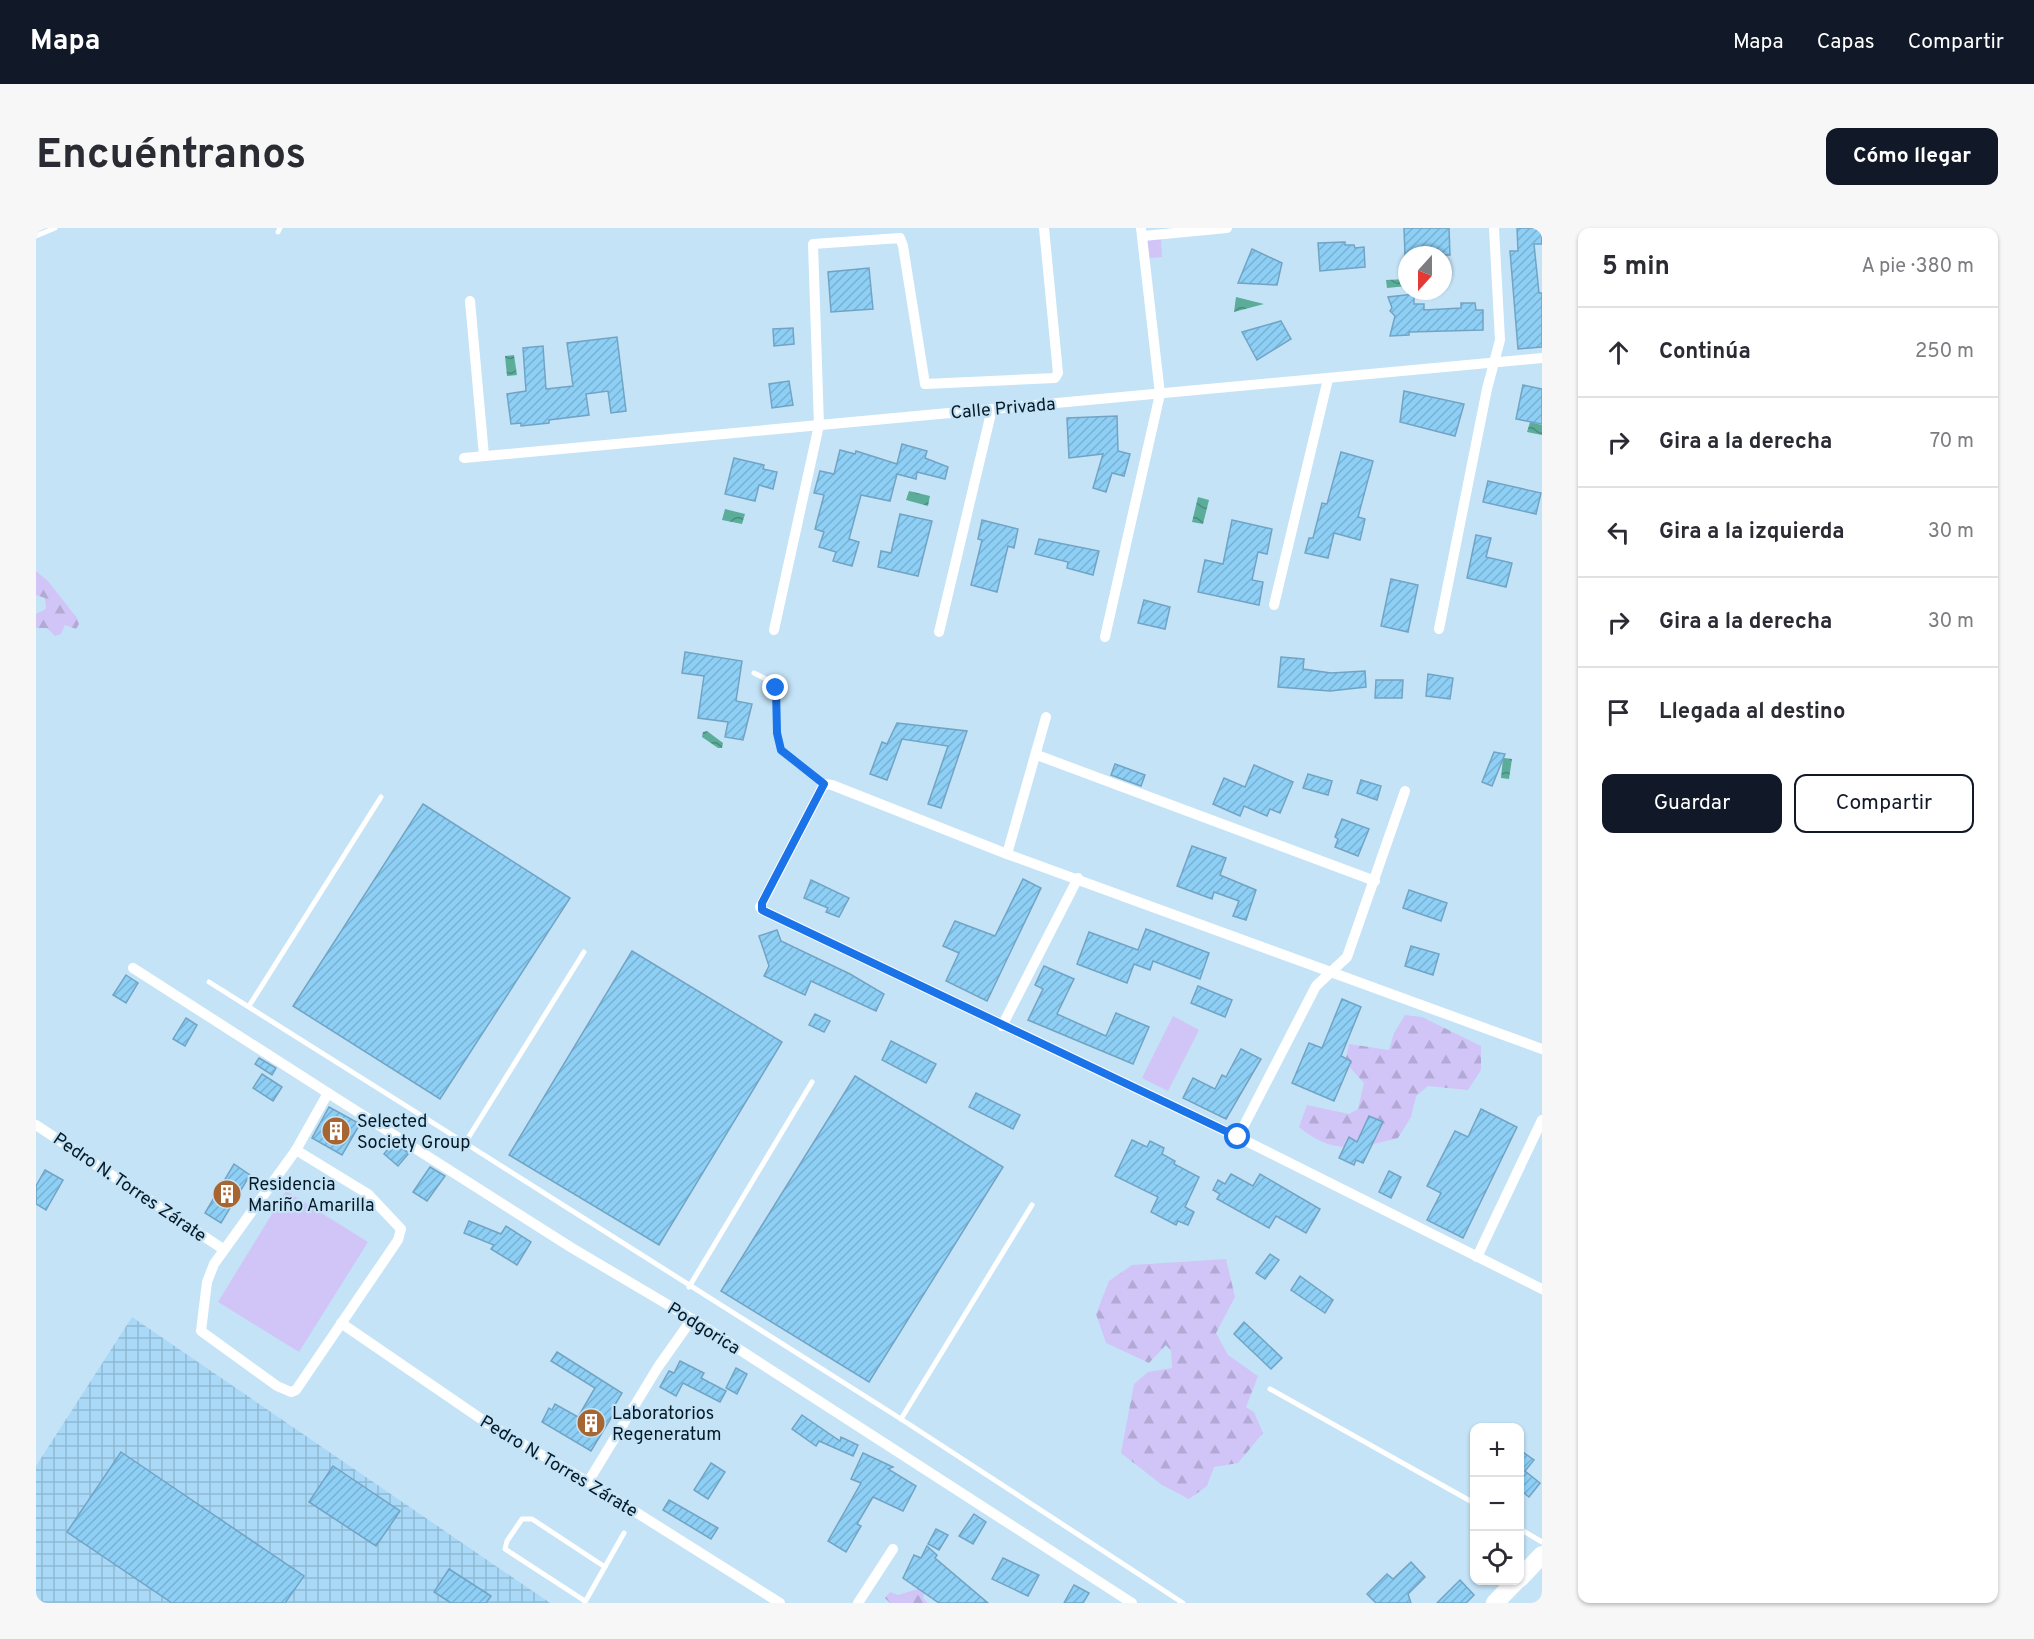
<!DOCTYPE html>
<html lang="es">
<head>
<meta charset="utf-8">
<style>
  body { margin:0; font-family:Overpass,sans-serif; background:#f7f7f7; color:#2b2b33 }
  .controls { position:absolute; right:18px; bottom:18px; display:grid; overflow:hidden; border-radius:12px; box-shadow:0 2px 4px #0004 }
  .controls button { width:54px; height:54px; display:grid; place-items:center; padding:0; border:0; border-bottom:2px solid #e1e1e2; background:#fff; color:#2b2b33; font:30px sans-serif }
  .compass { position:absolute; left:1362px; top:18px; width:54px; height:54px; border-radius:50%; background:#fff; box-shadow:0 2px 4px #0004; rotate:201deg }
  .stop { position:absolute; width:18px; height:18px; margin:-14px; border:4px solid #1a73e8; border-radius:50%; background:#fff }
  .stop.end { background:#1a73e8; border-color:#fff; box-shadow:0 2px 6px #0008 }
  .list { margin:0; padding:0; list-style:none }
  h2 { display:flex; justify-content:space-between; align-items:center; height:78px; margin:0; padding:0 24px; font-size:26px }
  h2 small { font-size:20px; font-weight:400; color:#7c7c81 }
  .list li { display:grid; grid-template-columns:39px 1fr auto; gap:18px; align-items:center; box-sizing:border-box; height:90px; padding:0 24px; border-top:2px solid #e1e1e2 }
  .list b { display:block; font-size:22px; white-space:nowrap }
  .list em { font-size:20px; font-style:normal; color:#7c7c81 }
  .actions { display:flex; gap:12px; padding:18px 24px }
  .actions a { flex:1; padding:14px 0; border:2px solid #111827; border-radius:12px; text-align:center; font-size:21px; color:#111827 }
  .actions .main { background:#111827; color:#fff }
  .icon { flex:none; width:33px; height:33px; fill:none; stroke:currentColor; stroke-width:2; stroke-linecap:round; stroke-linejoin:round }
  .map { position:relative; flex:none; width:1506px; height:1375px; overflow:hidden; border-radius:12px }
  header { display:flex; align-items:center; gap:36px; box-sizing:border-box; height:84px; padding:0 30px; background:#111827; color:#fff }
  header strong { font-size:28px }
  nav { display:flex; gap:33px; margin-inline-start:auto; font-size:21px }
  .intro { display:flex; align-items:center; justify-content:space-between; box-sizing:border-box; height:144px; padding:0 36px }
  h1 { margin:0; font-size:42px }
  .button { padding:15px 27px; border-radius:12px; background:#111827; color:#fff; font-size:21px; font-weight:700 }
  main { display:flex; gap:36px; padding:0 36px }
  aside { flex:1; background:#fff; border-radius:12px; box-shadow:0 2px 4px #0004 }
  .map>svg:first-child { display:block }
</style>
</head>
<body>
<header>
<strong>Mapa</strong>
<nav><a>Mapa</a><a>Capas</a><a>Compartir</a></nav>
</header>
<div class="intro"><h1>Encuéntranos</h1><a class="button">Cómo llegar</a></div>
<main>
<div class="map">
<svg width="1506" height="1375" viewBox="0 0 1506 1375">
  <defs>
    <pattern id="industrial-grid" width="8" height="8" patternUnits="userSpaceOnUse" patternTransform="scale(1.5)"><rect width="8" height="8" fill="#a9d9f7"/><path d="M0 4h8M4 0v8" fill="none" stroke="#90bad4"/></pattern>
    <pattern id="forest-firs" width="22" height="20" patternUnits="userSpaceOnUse" patternTransform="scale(1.5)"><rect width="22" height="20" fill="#d1c5f8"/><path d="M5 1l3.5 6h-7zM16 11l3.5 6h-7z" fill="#b2a9d4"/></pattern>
    <pattern id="water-waves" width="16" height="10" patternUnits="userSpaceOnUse" patternTransform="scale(1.5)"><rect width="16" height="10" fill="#5bad99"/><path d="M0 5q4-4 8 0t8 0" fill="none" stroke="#498c7d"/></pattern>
    <pattern id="building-hatch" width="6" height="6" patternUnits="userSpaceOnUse" patternTransform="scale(1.5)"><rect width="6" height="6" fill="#8ecff6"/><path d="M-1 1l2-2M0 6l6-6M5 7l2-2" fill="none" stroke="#79b1d3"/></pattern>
  </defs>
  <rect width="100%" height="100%" fill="#c4e3f7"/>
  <!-- industrial -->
  <path fill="url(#industrial-grid)" d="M96 1089 514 1375H0V1238Z"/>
  <!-- grass -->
  <g fill="#d1c5f8">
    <path d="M1125 10 1126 29 1106 31 1105 11Z"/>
    <path d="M1137 788 1163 802 1132 863 1106 850Z"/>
    <path d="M250 963 332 1014 263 1124 182 1074Z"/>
  </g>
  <!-- forest -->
  <g fill="url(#forest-firs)">
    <path d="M0 343 12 353 41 390 43 396 40 401 29 397 25 406 19 408 11 400H0V386L10 381 9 370 0 367Z"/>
    <path d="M1369 787 1386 789 1445 818V842L1432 862 1392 858 1380 868 1375 889 1362 910C1322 920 1298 928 1263 899L1271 877 1313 886 1322 881 1328 855 1309 834 1313 816 1353 822 1358 805Z"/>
    <path d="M1190 1031 1199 1069 1180 1105 1192 1127 1222 1148 1210 1179 1218 1184 1227 1205 1202 1235 1178 1239 1171 1258 1153 1271 1126 1257 1085 1225 1098 1156 1112 1144 1136 1140 1135 1123 1130 1117 1113 1135 1070 1115 1060 1086 1073 1053 1096 1037Z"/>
    <path d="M885 1360 888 1364 887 1370 892 1375H854L849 1370 854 1364 862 1367Z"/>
  </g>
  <!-- water -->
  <g fill="url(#water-waves)">
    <path d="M1371 51V58L1351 60 1350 52Z"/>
    <path d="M1200 69 1228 76 1198 84Z"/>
    <path d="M478 127 481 147 471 148 469 128Z"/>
    <path d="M1494 194 1506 197V207L1491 204Z"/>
    <path d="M873 263 894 268 892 278 870 272Z"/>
    <path d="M1162 269 1173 272 1167 296 1156 294Z"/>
    <path d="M689 281 709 286 706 296 686 292Z"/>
    <path d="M671 503 687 515 686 520H682L666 509 667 504Z"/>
    <path d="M1467 530 1476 531 1473 551 1465 550Z"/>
  </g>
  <!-- building -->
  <g fill="url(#building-hatch)" stroke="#71a4c4" stroke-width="1.5">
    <path d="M1368 0H1413L1414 27H1369Z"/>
    <path d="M1481 0H1505L1506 16H1498L1503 65H1506V119L1482 121 1474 23H1482Z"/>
    <path d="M1309 14V17H1318L1319 20 1328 19 1329 39 1284 43 1282 15Z"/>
    <path d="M1216 21 1246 35 1241 57 1202 55Z"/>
    <path d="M833 40 837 81 795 84 792 44Z"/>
    <path d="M1378 66V76H1388V82L1425 80V75H1439L1440 82H1447V102L1373 104V107L1354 108 1359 88 1354 83 1356 80 1352 69Z"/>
    <path d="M1245 93 1255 111 1221 132 1206 104Z"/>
    <path d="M757 100 758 116 738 118 737 101Z"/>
    <path d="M581 109 590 183 575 185 572 163 550 166 553 187 513 192V195L485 198V195L475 196 471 166 490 163 487 120 507 118 510 161 537 158 531 115Z"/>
    <path d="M753 153 757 177 736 180 733 156Z"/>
    <path d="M1487 157 1506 161V196L1480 191Z"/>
    <path d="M1368 163 1428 176 1419 208 1364 194Z"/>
    <path d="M1081 188 1082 223 1094 226 1088 248 1076 245 1070 264 1057 260 1067 226 1033 230 1031 190Z"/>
    <path d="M866 216 891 223 889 230 912 239 909 251 881 244 880 251 861 246 854 273 825 267 813 311 823 314 816 338 797 333 800 324 783 319 788 304 779 301 788 267 778 265 784 243 798 246 804 222 819 226 820 223 861 236Z"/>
    <path d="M1305 224 1337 233 1322 289 1329 291 1324 312 1298 305 1292 330 1269 325 1273 310H1277L1286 275 1291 276Z"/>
    <path d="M698 230 728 237 727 241 741 244 737 261 723 257 719 273 689 266Z"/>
    <path d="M1452 253 1505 265 1500 286 1447 274Z"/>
    <path d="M864 286 896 293 882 348 842 339 845 323 855 325Z"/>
    <path d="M946 292 982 301 978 320 972 318 961 364 935 357 946 312 942 311Z"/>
    <path d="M1196 292 1236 301 1231 326 1222 324 1216 352 1227 354 1223 377 1162 364 1169 332 1187 336Z"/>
    <path d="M1440 307 1455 310 1450 329 1476 335 1470 359 1431 350Z"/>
    <path d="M1003 311 1063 323 1057 347 1031 340 1032 334 999 326Z"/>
    <path d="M1355 351 1382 357 1372 404 1345 398Z"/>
    <path d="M1108 372 1134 379 1129 401 1102 395Z"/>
    <path d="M649 424 706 433 700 473 716 476 707 512 689 509 692 494 662 490 668 448 646 445Z"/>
    <path d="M1245 429 1268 431 1267 441 1295 445 1329 443 1330 459 1294 463 1242 459Z"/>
    <path d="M1392 446 1417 450 1414 471 1390 468Z"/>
    <path d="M1340 452H1367L1366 470H1339Z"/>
    <path d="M861 495 931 503 905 580 892 576 912 518 866 511 851 552 834 546 846 514 851 516Z"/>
    <path d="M1458 524 1469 526 1456 558 1446 554Z"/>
    <path d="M1079 536 1109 547 1105 558 1075 547Z"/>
    <path d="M1218 537 1257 554 1244 585 1234 581 1231 588 1208 578 1204 588 1177 576 1188 550 1209 559Z"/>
    <path d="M1272 546 1296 553 1292 567 1267 560Z"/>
    <path d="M1325 552 1345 558 1341 572 1321 565Z"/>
    <path d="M387 576 534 670 404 871 257 778Z"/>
    <path d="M1306 591 1333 601 1322 628 1299 619 1302 611 1299 609Z"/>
    <path d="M1156 618 1190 630 1184 647 1220 662 1210 692 1197 688 1203 673 1178 664 1176 671 1141 658Z"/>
    <path d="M987 651 1005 660 951 773 910 753 923 725 907 718 919 693 959 708Z"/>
    <path d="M775 652 813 670 803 689 790 684 792 680 768 670Z"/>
    <path d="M1373 662 1411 675 1405 693 1367 680Z"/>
    <path d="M1110 701 1173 725 1164 751 1117 733 1114 742 1098 736 1091 755 1041 736 1053 704 1102 722Z"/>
    <path d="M741 702 745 713 814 746 848 766 840 783 775 753 769 767 728 748 733 738 723 708Z"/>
    <path d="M1375 718 1403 726 1397 747 1369 738Z"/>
    <path d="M596 723 746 814 623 1017 473 927Z"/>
    <path d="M1008 738 1038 751 1021 786 1070 808 1080 785 1113 799 1097 836 992 792 1007 761 999 757Z"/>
    <path d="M90 747 102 755 90 775 77 767Z"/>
    <path d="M1162 758 1196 772 1189 789 1155 775Z"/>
    <path d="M1306 771 1325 779 1305 828 1315 833 1298 873 1256 855 1273 815 1286 820Z"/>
    <path d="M779 786 794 793 788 804 773 797Z"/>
    <path d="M150 790 161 797 149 818 137 811Z"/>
    <path d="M855 813 900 836 890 855 846 832Z"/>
    <path d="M1205 821 1225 831 1190 891 1147 870 1157 850 1179 861 1186 847 1190 849Z"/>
    <path d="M223 830 240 840 236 847 219 836Z"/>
    <path d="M226 846 246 859 237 873 217 860Z"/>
    <path d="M819 848 967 939 833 1154 685 1063Z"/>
    <path d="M940 865 984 887 977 901 933 879Z"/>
    <path d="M293 879 324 896 306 927 276 910Z"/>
    <path d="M1445 881 1481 899 1427 1010 1391 992 1405 965 1391 958 1419 903 1432 909Z"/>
    <path d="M1333 888 1347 894 1327 935 1320 932 1318 937 1303 930 1313 909 1321 914Z"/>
    <path d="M1096 912 1111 919 1114 913 1128 920 1126 926 1139 933 1138 936 1163 949 1149 979 1158 984 1152 997 1142 993 1140 997 1115 984 1122 969 1079 948Z"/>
    <path d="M357 915 373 925 362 938 348 926Z"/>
    <path d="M198 936 214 947 185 995 169 985Z"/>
    <path d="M394 939 409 948 391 973 377 964Z"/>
    <path d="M9 942 27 952 10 982 0 976V958Z"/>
    <path d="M1353 943 1365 949 1355 970 1343 964Z"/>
    <path d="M1195 946 1217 958 1224 946 1284 981 1270 1005 1240 988 1233 1000 1181 971 1184 966 1177 962 1182 952 1189 956Z"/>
    <path d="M433 993 465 1006 470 998 495 1014 481 1037 455 1021 458 1017 428 1005Z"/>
    <path d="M1234 1026 1243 1032 1229 1051 1220 1045Z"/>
    <path d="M1264 1048 1297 1072 1289 1085 1255 1062Z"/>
    <path d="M1208 1094 1246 1130 1235 1141 1198 1106Z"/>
    <path d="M521 1124 586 1165 577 1180 580 1182 555 1223 506 1194 513 1180 516 1182 519 1176 542 1189 559 1160 515 1133Z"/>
    <path d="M644 1133 668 1145 665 1150 690 1163 684 1174 647 1155 640 1168 624 1159 633 1143 638 1145Z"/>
    <path d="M700 1140 711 1146 701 1166 690 1160Z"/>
    <path d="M766 1187 804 1213 805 1209 822 1217 817 1228 783 1213 780 1218 756 1201Z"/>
    <path d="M1484 1222 1498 1232 1489 1243 1504 1255 1493 1269 1484 1262Z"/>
    <path d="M85 1224 268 1348 249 1375H136L31 1304Z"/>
    <path d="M827 1225 857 1239 852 1241 880 1258 867 1283 837 1269 821 1296 825 1298 810 1324 792 1313 825 1255 815 1251Z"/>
    <path d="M675 1235 689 1244 672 1271 658 1262Z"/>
    <path d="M297 1238 364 1283 340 1318 273 1274Z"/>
    <path d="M633 1272 682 1300 675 1311 627 1282Z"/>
    <path d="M938 1286 950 1294 937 1316 923 1308Z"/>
    <path d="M900 1301 912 1307 903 1322 892 1316Z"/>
    <path d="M891 1318 901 1327 899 1330 952 1375H903L867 1350 878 1327 885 1330Z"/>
    <path d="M967 1330 1003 1347 992 1368 956 1351Z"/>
    <path d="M1375 1334 1389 1349 1372 1366 1375 1375H1340L1331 1366 1351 1346 1357 1351Z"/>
    <path d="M413 1341 455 1368 450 1375H415L398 1364Z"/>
    <path d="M1424 1352 1438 1367 1430 1375H1401Z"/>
    <path d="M1038 1357 1053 1365 1047 1375H1028Z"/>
  </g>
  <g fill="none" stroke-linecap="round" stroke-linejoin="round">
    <!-- service -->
    <g stroke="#fff" stroke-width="5">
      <path d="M242 4 244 0"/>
      <path d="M0 8 19 0"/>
      <path d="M718 445 736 454 740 460 741 505 745 522 788 556"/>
      <path d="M548 724 429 915 865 1191 1147 1375"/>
      <path d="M173 754 429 915"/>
      <path d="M213 778 345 569"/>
      <path d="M653 1059 776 854"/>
      <path d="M1234 1161 1438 1275"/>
      <path d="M865 1191 996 977"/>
      <path d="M1484 1301 1506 1314"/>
      <path d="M549 1373 469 1321 471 1313 486 1291H496L569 1339"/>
      <path d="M549 1374 588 1305"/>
    </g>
    <!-- minor -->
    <g stroke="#fff" stroke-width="10">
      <path d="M1107 8 1191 0"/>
      <path d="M434 73 448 228"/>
      <path d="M428 230 1506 130"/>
      <path d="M1238 377 1292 151"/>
      <path d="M1403 401 1451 161 1464 112 1458 0"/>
      <path d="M738 402 783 197 777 16 864 10 867 18 889 156 1019 150 1022 145 1008 0"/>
      <path d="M903 404 956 181"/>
      <path d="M1069 409 1124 166 1105 0"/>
      <path d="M1001 527 1339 653"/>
      <path d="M971 626 1010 489"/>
      <path d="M97 740 292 865"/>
      <path d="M966 798 1042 650"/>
      <path d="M1506 821 971 626 796 557 788 556 724 679 726 682 1202 909 1506 1061"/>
      <path d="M0 897 187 1021"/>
      <path d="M1202 909 1280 758 1311 729 1369 563"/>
      <path d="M260 922 292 865 536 1020 656 1091 1096 1375"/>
      <path d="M260 922 332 966 365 1001 362 1012 260 1162 255 1164 241 1158 165 1103 171 1054 178 1036Z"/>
      <path d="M1441 1029 1506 892"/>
      <path d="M305 1095 451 1195 552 1254 744 1375"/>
      <path d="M552 1254 622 1139 656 1091"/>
      <path d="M822 1375 857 1321"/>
    </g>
    <!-- primary -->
    <g stroke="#fff" stroke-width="18">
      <path d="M1484 1350 1506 1327"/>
      <path d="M1459 1375 1481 1352"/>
    </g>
  </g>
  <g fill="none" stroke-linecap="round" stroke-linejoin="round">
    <!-- route -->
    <path stroke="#1a73e8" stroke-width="8" d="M740 460 741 505 745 522 788 556 726 675V682L1202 909"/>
  </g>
  <!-- icons -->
  <defs>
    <g id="building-disc" transform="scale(1.5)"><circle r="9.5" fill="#a76532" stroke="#c4e3f7"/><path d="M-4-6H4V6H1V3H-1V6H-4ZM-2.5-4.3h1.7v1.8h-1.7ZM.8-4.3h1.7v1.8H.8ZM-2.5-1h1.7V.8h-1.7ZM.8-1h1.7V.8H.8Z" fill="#fff"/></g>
  </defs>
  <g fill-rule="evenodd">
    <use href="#building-disc" x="300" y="903"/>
    <use href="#building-disc" x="191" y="966"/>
    <use href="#building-disc" x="555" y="1195"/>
  </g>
  <g text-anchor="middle" stroke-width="4.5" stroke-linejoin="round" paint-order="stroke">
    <!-- street labels -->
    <g font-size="18" fill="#051a26" stroke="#c4e3f7">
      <text transform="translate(967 180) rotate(-5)" y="6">Calle Privada</text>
      <text transform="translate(94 959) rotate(34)" y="6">Pedro N. Torres Zárate</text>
      <text transform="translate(668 1100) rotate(32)" y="6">Podgorica</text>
      <text transform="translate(523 1238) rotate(31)" y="6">Pedro N. Torres Zárate</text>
    </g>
    <!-- poi labels -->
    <g font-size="18" fill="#051a26" stroke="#c4e3f7" text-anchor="start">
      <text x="321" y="899">Selected<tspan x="321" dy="21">Society Group</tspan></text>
      <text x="212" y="962">Residencia<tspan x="212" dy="21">Mariño Amarilla</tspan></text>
      <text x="576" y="1191">Laboratorios<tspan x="576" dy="21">Regeneratum</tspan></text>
    </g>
  </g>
</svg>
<div class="controls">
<button>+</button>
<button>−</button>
<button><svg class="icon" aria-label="locate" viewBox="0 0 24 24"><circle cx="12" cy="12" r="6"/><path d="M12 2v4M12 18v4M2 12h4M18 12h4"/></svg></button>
</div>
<svg class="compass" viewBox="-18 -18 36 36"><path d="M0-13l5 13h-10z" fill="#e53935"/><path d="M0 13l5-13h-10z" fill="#7c7c81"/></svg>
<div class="stop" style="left:1202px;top:909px"></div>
<div class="stop end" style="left:740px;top:460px"></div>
</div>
<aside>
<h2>5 min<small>A pie · 380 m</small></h2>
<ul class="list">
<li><svg class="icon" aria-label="ahead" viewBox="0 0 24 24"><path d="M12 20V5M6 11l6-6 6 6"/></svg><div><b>Continúa</b></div><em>250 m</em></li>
<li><svg class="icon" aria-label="right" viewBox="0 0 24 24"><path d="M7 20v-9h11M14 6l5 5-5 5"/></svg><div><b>Gira a la derecha</b></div><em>70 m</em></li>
<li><svg class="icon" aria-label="left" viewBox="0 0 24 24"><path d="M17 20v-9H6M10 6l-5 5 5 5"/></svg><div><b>Gira a la izquierda</b></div><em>30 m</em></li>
<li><svg class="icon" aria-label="right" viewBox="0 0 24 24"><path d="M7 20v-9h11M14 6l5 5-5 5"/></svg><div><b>Gira a la derecha</b></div><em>30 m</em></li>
<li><svg class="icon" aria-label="arrive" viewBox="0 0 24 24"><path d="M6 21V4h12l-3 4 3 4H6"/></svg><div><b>Llegada al destino</b></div></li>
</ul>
<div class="actions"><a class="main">Guardar</a><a>Compartir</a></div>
</aside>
</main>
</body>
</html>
